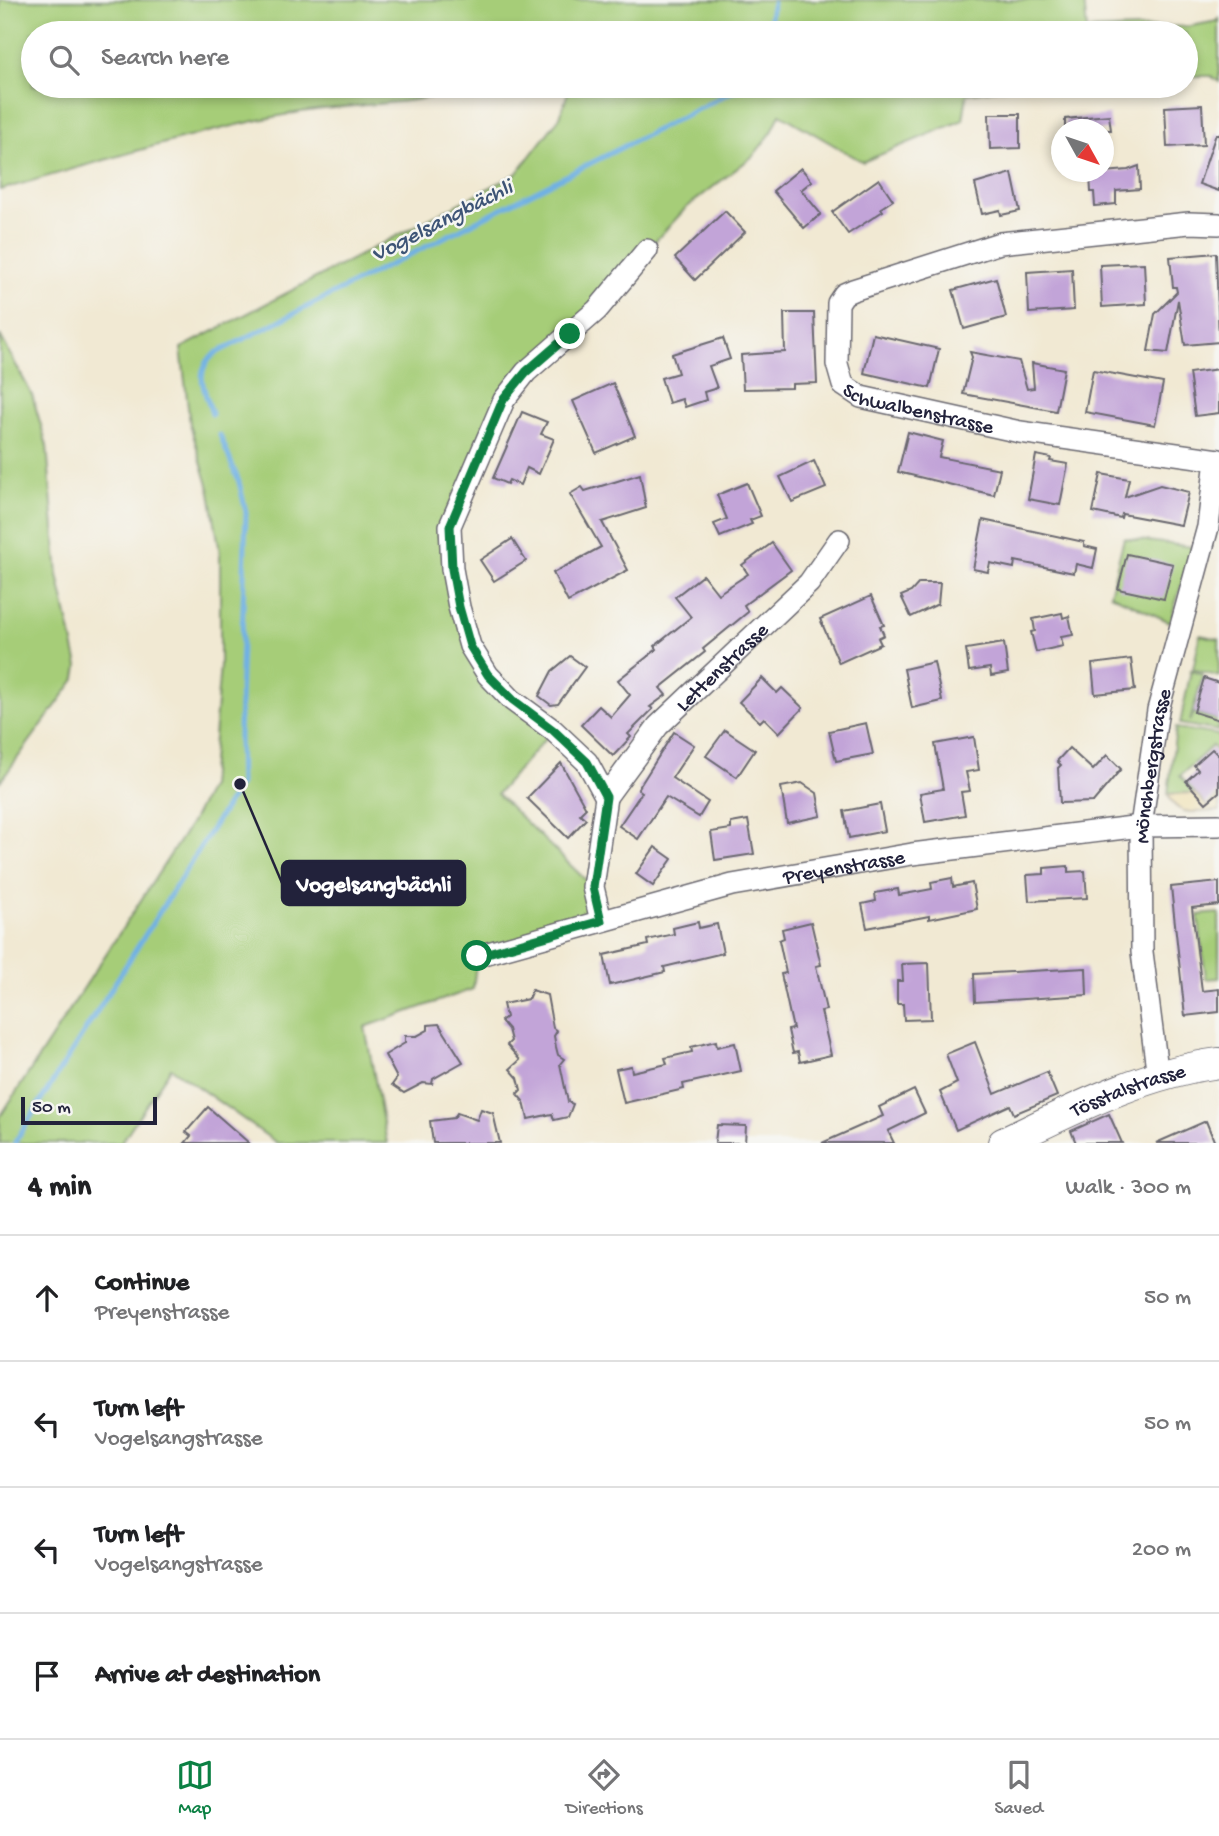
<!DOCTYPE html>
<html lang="en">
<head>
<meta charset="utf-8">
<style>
  body { margin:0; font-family:"Gochi Hand",sans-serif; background:#f6f6f6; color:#202124 }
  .compass { position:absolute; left:1051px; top:119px; width:63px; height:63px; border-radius:50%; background:#fff; box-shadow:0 4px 10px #0003; rotate:130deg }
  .scale { position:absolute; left:21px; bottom:18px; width:136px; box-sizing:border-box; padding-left:7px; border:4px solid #22223b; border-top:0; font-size:19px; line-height:24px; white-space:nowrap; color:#22223b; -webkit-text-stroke:5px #f6f6f2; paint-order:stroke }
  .stop { position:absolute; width:21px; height:21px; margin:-16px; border:5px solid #0b8043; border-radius:50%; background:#fff }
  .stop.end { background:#0b8043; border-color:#fff; box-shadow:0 2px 7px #0008 }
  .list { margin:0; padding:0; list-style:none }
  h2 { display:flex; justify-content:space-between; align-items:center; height:91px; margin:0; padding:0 28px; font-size:30px }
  h2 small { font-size:23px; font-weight:400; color:#757577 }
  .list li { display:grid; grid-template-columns:46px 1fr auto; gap:21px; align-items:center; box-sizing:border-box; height:126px; padding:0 28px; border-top:2px solid #e0e0e0 }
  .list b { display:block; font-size:26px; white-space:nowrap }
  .list p { margin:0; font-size:23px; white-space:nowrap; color:#757577 }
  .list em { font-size:23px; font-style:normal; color:#757577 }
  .icon { flex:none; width:38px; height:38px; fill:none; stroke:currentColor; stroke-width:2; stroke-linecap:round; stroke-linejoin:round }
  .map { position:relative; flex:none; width:1219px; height:1143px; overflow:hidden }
  .search { position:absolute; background:#fff; box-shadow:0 4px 10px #0003; left:21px; right:21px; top:21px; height:77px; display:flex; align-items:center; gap:18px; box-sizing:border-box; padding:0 24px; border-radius:38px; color:#757577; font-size:26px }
  .sheet { height:595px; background:#fff }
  nav { display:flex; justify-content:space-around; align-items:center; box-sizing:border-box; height:98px; border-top:2px solid #e0e0e0; background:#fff; font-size:19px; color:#757577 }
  nav a { display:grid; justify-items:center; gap:4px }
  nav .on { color:#0b8043 }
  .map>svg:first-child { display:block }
</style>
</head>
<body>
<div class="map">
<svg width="1219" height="1143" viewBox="0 0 1219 1143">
  <rect width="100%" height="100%" fill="#f6f6f2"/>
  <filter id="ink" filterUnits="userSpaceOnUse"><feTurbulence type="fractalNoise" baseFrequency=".0143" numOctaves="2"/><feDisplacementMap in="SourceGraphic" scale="14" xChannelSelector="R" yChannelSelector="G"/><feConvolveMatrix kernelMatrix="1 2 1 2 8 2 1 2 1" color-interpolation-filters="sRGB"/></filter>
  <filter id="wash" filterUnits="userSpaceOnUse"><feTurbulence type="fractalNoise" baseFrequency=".00686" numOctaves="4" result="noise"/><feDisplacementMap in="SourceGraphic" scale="28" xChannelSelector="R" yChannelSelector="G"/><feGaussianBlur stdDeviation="1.57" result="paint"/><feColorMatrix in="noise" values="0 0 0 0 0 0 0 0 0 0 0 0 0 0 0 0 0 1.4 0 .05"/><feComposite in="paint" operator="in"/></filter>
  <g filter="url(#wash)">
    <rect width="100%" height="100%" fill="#f1e9d3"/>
    <!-- green -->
    <g fill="#a6cd78" stroke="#64785a" stroke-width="2">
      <path d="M0 0H1084L1087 30 1191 26 1217 21 1219 19V82L1211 76H1186V33H33V86H472C413 108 350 102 289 114 191 133 96 163 0 190Z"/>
      <path d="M570 86H1017L967 94 963 120 863 162 780 114 772 132 753 156 686 208 647 250 526 372 450 526 470 646 553 730 497 794 593 887 601 921 477 956 473 989 365 1027 387 1143H277L171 1068 121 1143H0V1117L191 823 210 786 220 665V553L210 492 190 424 181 348 516 174 560 117Z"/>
      <path d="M0 335 32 395 47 446 58 575 78 666 76 678 0 782Z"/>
      <path d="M1124 538 1193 547 1170 622 1110 594Z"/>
      <path d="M1200 635 1219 639V677L1193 669Z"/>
      <path d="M1191 670 1203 675 1190 721 1194 713 1215 719 1219 731 1180 724Z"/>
      <path d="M1176 728 1219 735V753L1212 746 1180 776 1195 793 1168 794Z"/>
      <path d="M1219 913V978L1206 979 1198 915Z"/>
    </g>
    <!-- sand -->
    <path fill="#eeda9e" stroke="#887e6c" stroke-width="2" d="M1195 793 1207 806 1219 795V811C1197 811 1177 819 1168 794Z"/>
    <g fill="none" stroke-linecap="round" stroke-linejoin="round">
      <!-- stream -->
      <g stroke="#70b1e4" stroke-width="5">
        <path d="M771 33 770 16 773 3"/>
        <path d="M212 414C205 390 192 371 216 353L743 86"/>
        <path d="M15 1142 240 784 239 736 246 512 239 482 220 435"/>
      </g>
    </g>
    <g id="blocks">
      <!-- building -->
      <g fill="#c2a4d8">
        <path d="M1202 105 1204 145 1167 147 1165 107Z"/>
        <path d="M989 114H1020V148L990 149Z"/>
        <path d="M1109 115 1111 130H1065V119Z"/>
        <path d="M1216 134H1219V191L1199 184Z"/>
        <path d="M1139 166 1140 189 1116 191V204L1095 206 1094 192H1091L1090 175 1092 173 1128 170Z"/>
        <path d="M801 168 812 181 801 190 821 214 804 228 773 191Z"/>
        <path d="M1012 173 1020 211 1001 215 1000 210 982 214 975 184Z"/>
        <path d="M879 179 893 200 881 208 883 211 848 234 832 212Z"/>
        <path d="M725 211 745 232 695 280 675 258Z"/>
        <path d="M1216 253 1219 342 1185 345 1178 300 1168 353 1148 351 1155 314 1177 292 1176 287H1173L1170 257Z"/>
        <path d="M1144 263 1146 304 1102 307 1100 265Z"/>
        <path d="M1072 269 1074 310 1029 313 1027 272Z"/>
        <path d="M996 278 1006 317 964 329 953 290Z"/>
        <path d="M784 313H814L817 383 792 384V388L743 389 741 355 785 352Z"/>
        <path d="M873 334 939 349 930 388 864 373Z"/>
        <path d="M723 338 730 359 709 366 717 388 704 392 706 400 685 407 682 399 669 403 661 378 678 373 672 354Z"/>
        <path d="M970 352 1019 361 1027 389 1034 388 1032 363 1064 369 1056 411 963 394 972 357Z"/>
        <path d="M1219 369V413L1195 416 1189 373Z"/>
        <path d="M1093 370 1163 383 1155 425 1085 412Z"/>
        <path d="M613 383 635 436 596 453 573 401Z"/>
        <path d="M522 412 547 422 541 434 554 439 539 474 527 468 520 485 509 480 507 484 493 478Z"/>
        <path d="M908 432 943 441 939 457 1000 469 994 495 898 472Z"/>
        <path d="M1036 455 1051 458 1050 461 1068 464 1060 505 1028 499Z"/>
        <path d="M814 461 826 488 792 502 780 477Z"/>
        <path d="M640 474 646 508 602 522 628 570 568 602 553 573 601 547 570 494 582 487 585 491Z"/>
        <path d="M1101 474 1129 479 1125 497 1160 485 1189 492 1181 525 1122 514 1121 518 1093 512Z"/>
        <path d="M747 483 761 516 750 520 752 524 720 537 714 524 727 519 717 495Z"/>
        <path d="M983 520 1084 542V546L1097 549 1093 568 1076 564 1074 573 1015 561 1014 568 990 563 988 572 973 569Z"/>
        <path d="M512 539 526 561 494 581 480 560Z"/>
        <path d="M772 543 791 570 744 605 748 612 703 649 705 652 660 688 666 695 650 707 653 709 628 734 631 737 613 756 581 725 599 706 611 717 630 695 618 680 657 649 655 646 691 617 675 597 703 575 718 594 748 574 742 565Z"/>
        <path d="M1127 554 1173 564 1164 599 1118 589Z"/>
        <path d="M919 583H940L938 604 911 617 901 596 911 592Z"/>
        <path d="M871 596 884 625 880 626 884 635 878 638 881 644 839 663 820 619Z"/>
        <path d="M1062 613 1063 618 1069 616 1073 635 1061 637 1063 646 1036 652 1031 632 1035 631 1033 619Z"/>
        <path d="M1004 643 1008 673 991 676 990 668 969 671 966 649Z"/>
        <path d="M570 656 585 667 558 704 551 705 539 696 552 671Z"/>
        <path d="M1131 659 1135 690 1095 694 1092 664Z"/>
        <path d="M934 662 942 701 912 708 904 669Z"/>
        <path d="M762 678 777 693 782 688 803 708 779 733 764 718 760 722 739 702Z"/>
        <path d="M1204 678 1219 683V720L1194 712Z"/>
        <path d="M866 723 873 754 836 761 829 731Z"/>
        <path d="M725 730 755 750 737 777 706 756Z"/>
        <path d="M674 732 694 745 672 778 708 802 699 817 666 797 638 839 619 826 642 792 638 789Z"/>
        <path d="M974 737 979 770 966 772 970 791 961 792 965 815 925 822 920 793 943 789 935 744Z"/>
        <path d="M1069 748 1093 770 1107 755 1121 769 1093 802 1060 803 1058 768 1061 765 1057 761Z"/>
        <path d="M1212 749 1219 756V792L1206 803 1186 781 1198 770 1194 765Z"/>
        <path d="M561 763 586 808 580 814 586 819 568 838 527 798Z"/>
        <path d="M802 783 817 793 821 816 787 823 781 787Z"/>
        <path d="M880 804 885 831 849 838 844 811Z"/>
        <path d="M748 820 754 854 715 860 711 832 731 829V823Z"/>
        <path d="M655 847 672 859 653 886 636 874Z"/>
        <path d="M1068 866V872L1085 871 1087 898 1029 901 1027 875 1044 874V868Z"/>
        <path d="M952 878 953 887 972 883 977 909 929 919V916L867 928 862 904 876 901 875 893 898 889 899 895 916 892 932 889 931 882Z"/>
        <path d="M1219 882V905L1192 908 1202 991 1219 989V1012L1185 1016 1171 887Z"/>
        <path d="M698 922 699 928 717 924 723 953 664 967 665 972 610 985 604 955 648 945 647 940 674 934 673 928Z"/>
        <path d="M811 922 821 965 816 966 826 1010 821 1011 831 1055 800 1062 798 1052 793 1053 788 1030 793 1029 781 974 786 973 779 940 784 938 782 929Z"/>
        <path d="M929 963 931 1019 904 1020 903 1004H897V981H903L902 964Z"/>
        <path d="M1086 968 1087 995 975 1002 974 974Z"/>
        <path d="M532 990 547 995 553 1028 557 1031 554 1036 556 1047 558 1055 564 1059 560 1064 568 1102 573 1104 568 1117 554 1120 552 1114 528 1119 524 1102 517 1094 521 1090 518 1078 510 1069 520 1060 507 1045 511 1041 508 1029 501 1021 506 1017 503 1004 528 999Z"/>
        <path d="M439 1024 463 1062 433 1079 432 1084 423 1083 404 1093 392 1085 397 1078 385 1055 405 1043V1036H417L428 1030V1025Z"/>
        <path d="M716 1041 717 1047 735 1043 741 1071 683 1084 684 1089 624 1103 616 1069 631 1066 632 1072 667 1064 665 1058 692 1052 691 1047Z"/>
        <path d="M975 1042 995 1094 1047 1072 1057 1096 1014 1114 1010 1105 956 1130 940 1092 957 1083 946 1054Z"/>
        <path d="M914 1090 925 1113 888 1131 894 1143H822L883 1116 879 1107Z"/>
        <path d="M208 1107 249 1143H185L191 1136 186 1132Z"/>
        <path d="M481 1109 493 1113 500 1143H433L430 1121 454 1118 457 1113 477 1120Z"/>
        <path d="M1109 1114 1122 1143H1076L1071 1131Z"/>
        <path d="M1206 1121 1215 1143H1156Z"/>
        <path d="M717 1125 746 1126 745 1143H715Z"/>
      </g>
    </g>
  </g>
  <g filter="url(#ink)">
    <use href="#blocks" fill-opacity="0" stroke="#6a6870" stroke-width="2"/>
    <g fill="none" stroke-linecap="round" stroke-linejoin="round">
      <!-- street casing -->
      <g stroke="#6a6870" stroke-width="24">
        <g id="street">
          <path id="s1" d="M1219 224 1189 223 1000 243 853 290 844 294 838 303 837 364 843 385 861 397 1020 432 1219 460"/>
          <path id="s2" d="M606 797 658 726 809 583 839 540"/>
          <path d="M601 921 593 887 606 797 587 762 553 730 512 700 488 675 470 646 459 607 452 569 450 526 504 400 526 372 597 310 647 250"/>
          <path id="s3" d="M477 956 732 885 912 854 1141 826 1219 825"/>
          <path id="s4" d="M1158 1077 1142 952 1141 826 1158 710 1208 527 1216 460"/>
        </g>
      </g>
      <!-- secondary casing -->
      <g stroke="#6a6870" stroke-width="32">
        <g id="secondary">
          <path id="s5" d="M1003 1143C1072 1110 1142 1073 1219 1063"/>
        </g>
      </g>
      <!-- street -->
      <use href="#street" stroke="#fff" stroke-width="21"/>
      <!-- secondary -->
      <use href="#secondary" stroke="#fff" stroke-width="30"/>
    </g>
  </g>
  <g fill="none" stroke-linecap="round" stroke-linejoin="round" filter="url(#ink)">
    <!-- route -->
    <path stroke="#0b8043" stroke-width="9" d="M477 956 601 921 593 887 606 797 587 762 553 730 513 700 488 675 470 646 459 607 452 569 450 526 503 400 526 372 570 334"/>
  </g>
  <g text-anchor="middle" stroke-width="5" stroke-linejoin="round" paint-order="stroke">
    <!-- street labels -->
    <g font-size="21" fill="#22223b" stroke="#f6f6f2">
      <text dy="7" stroke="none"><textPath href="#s1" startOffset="558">Schwalbenstrasse</textPath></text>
      <text dy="7" stroke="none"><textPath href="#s2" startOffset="175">Lettenstrasse</textPath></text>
      <text dy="7" stroke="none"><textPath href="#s4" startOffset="313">Mönchbergstrasse</textPath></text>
      <text dy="7" stroke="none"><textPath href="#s3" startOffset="378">Preyenstrasse</textPath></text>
      <text dy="7" stroke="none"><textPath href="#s5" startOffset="136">Tösstalstrasse</textPath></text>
    </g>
    <!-- water labels -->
    <g font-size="23" font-style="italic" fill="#3d5476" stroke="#f6f6f2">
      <text transform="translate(441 219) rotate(-27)" y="8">Vogelsangbächli</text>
    </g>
  </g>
  <!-- callouts -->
  <path fill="none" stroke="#22223b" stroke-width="2.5" d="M240 784L282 883"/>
  <circle fill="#22223b" stroke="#f6f6f2" stroke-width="2.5" cx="240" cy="784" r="7"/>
  <rect fill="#22223b" stroke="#22223b" stroke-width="2.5" x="282" y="861" width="183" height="44" rx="7"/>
  <g font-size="23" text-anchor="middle" font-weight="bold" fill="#fff">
    <text x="374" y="891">Vogelsangbächli</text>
  </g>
</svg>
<svg class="compass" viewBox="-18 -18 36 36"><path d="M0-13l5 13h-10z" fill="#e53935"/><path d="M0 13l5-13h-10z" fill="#757577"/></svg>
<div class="scale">50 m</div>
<div class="stop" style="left:477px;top:956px"></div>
<div class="stop end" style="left:570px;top:334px"></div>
<div class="search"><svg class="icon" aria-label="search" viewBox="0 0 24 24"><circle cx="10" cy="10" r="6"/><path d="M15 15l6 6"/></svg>Search here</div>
</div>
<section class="sheet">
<h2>4 min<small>Walk · 300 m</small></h2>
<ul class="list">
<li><svg class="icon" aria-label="ahead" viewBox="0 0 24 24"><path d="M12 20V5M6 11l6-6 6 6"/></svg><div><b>Continue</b><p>Preyenstrasse</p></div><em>50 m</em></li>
<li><svg class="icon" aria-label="left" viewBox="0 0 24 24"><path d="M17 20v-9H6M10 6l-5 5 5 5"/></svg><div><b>Turn left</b><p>Vogelsangstrasse</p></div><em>50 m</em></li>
<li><svg class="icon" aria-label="left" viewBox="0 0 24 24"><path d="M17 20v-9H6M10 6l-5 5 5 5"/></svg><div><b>Turn left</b><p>Vogelsangstrasse</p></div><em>200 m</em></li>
<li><svg class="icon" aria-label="arrive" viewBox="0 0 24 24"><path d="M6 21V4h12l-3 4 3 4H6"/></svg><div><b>Arrive at destination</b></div></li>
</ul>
</section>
<nav>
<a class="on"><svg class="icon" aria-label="map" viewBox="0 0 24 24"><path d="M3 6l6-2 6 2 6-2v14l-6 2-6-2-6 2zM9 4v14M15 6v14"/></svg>Map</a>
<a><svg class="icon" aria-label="directions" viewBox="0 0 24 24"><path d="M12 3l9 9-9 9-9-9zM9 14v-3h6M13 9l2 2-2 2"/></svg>Directions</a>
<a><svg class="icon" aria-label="saved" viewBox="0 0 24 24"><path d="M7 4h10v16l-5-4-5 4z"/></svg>Saved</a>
</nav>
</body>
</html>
